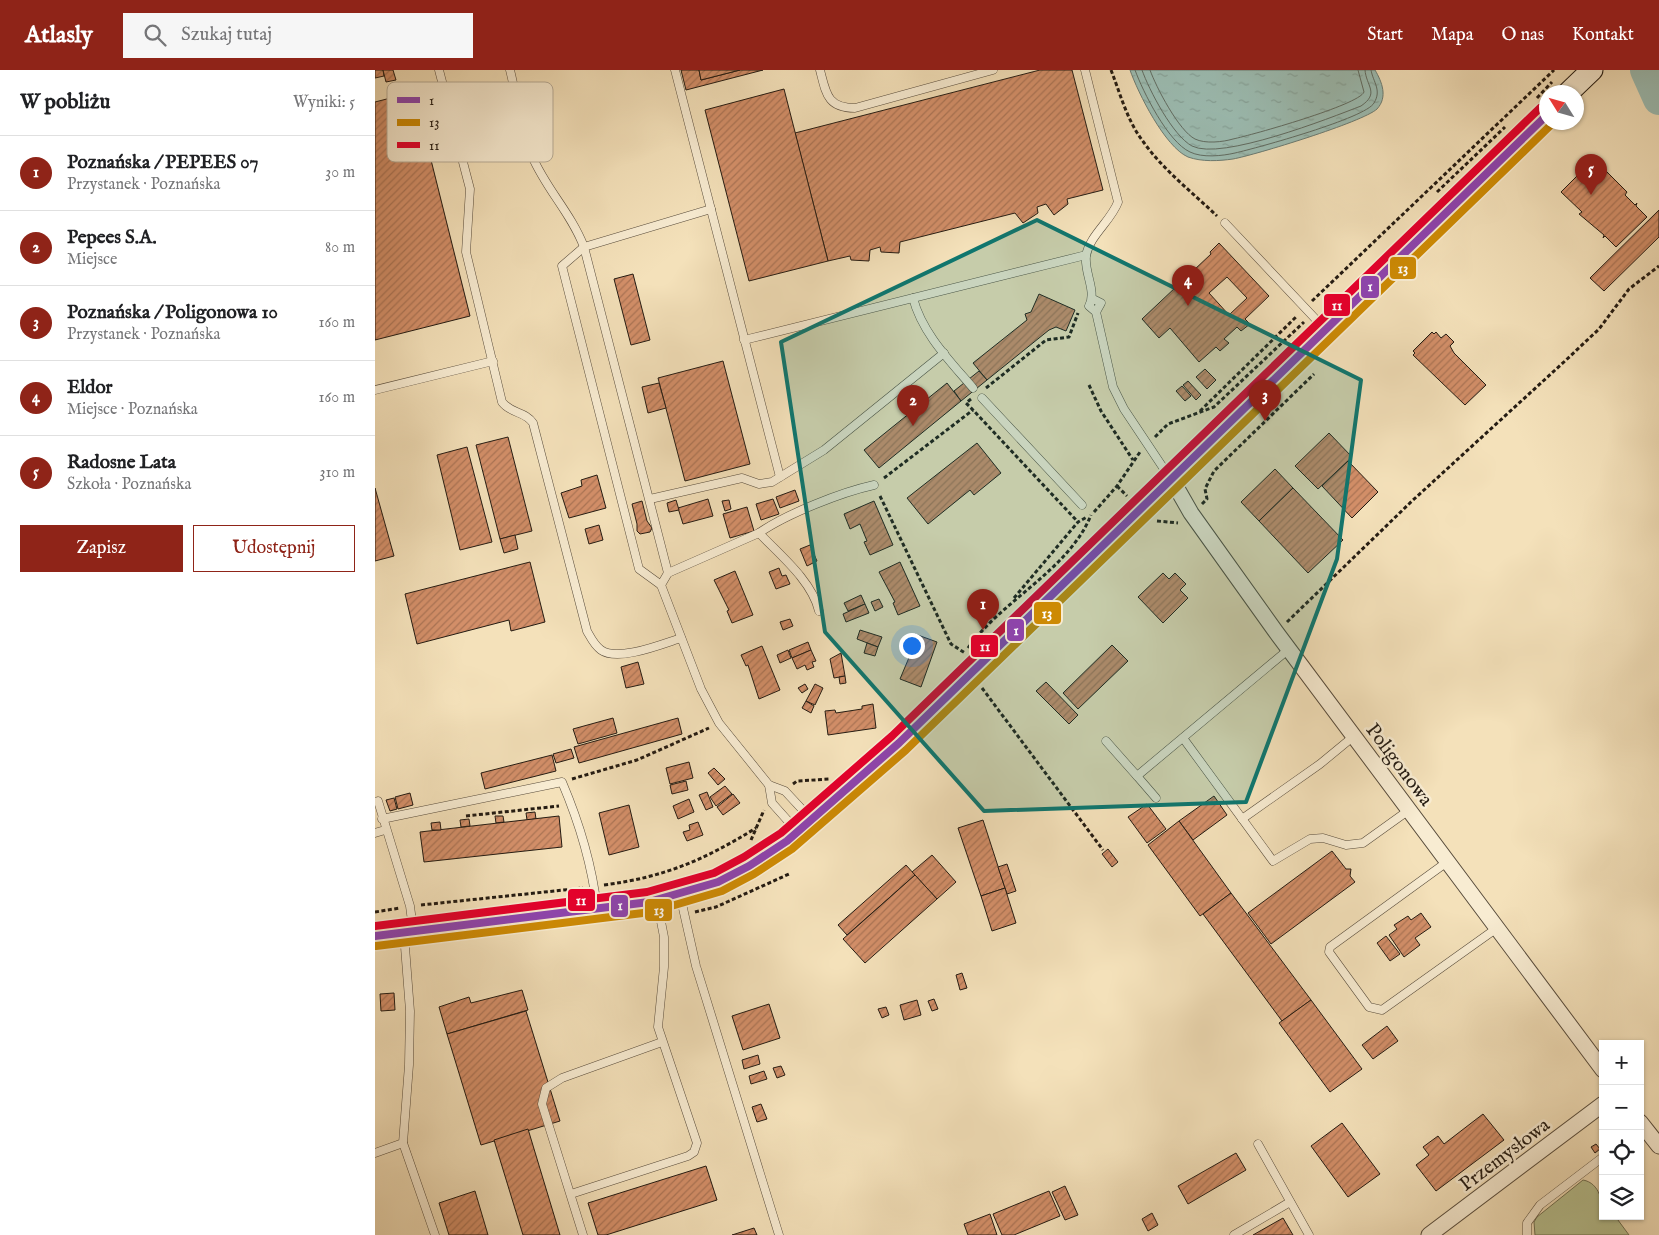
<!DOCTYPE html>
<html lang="pl">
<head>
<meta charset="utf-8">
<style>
  body { margin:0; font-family:"IM FELL English",serif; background:#f6f6f6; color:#202124 }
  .controls { position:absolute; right:15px; bottom:15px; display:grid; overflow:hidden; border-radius:0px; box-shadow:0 1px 4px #0004 }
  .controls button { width:45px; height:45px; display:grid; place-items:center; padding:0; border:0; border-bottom:1px solid #e0e0e0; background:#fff; color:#202124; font:25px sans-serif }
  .compass { position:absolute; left:1164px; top:15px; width:45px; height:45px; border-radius:50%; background:#fff; box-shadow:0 1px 4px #0004; rotate:307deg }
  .you { position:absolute; left:536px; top:575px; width:18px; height:18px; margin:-12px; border:4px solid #fff; border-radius:50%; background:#1a73e8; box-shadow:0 0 0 8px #1a73e833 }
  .badge { display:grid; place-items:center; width:32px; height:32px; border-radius:50%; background:#8f2418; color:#fff; font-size:16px; font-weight:700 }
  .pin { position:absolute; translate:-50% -41px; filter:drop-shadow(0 1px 2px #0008) }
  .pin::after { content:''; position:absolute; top:26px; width:18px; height:15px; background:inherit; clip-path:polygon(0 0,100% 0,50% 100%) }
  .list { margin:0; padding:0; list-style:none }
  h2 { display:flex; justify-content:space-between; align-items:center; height:65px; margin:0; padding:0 20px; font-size:21px }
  h2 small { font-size:16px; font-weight:400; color:#757577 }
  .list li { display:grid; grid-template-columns:32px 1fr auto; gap:15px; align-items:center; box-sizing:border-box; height:75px; padding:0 20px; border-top:1px solid #e0e0e0 }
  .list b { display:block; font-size:19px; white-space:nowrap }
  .list p { margin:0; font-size:16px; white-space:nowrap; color:#757577 }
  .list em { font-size:16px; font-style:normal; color:#757577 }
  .actions { display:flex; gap:10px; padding:15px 20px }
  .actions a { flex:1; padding:11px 0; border:1px solid #8f2418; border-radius:0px; text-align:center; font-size:18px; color:#8f2418 }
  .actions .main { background:#8f2418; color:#fff }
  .icon { flex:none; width:28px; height:28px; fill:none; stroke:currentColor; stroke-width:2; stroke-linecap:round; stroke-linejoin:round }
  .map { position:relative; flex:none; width:1284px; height:1165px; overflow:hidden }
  header { display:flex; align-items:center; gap:30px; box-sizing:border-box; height:70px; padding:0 25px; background:#8f2418; color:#fff }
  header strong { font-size:24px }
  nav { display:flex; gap:28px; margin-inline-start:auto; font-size:18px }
  .search { width:350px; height:45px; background:#f6f6f6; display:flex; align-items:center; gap:12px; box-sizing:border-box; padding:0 18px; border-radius:0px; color:#757577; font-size:19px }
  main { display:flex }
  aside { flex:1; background:#fff }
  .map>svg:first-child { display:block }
</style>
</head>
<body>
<header>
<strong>Atlasly</strong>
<div class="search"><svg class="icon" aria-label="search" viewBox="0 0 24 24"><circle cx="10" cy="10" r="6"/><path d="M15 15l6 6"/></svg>Szukaj tutaj</div>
<nav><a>Start</a><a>Mapa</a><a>O nas</a><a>Kontakt</a></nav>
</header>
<main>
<aside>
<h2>W pobliżu<small>Wyniki: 5</small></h2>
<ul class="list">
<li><span class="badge">1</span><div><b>Poznańska / PEPEES 07</b><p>Przystanek · Poznańska</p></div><em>30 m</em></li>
<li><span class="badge">2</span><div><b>Pepees S.A.</b><p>Miejsce</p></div><em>80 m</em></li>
<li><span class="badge">3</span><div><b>Poznańska / Poligonowa 10</b><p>Przystanek · Poznańska</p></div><em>160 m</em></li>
<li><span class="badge">4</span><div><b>Eldor</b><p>Miejsce · Poznańska</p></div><em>160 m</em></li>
<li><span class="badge">5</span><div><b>Radosne Lata</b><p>Szkoła · Poznańska</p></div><em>310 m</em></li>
</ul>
<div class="actions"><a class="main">Zapisz</a><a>Udostępnij</a></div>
</aside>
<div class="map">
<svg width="1284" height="1165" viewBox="0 0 1284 1165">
  <defs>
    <pattern id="water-ripples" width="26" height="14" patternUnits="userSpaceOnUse" patternTransform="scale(1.25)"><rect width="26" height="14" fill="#9cbdb3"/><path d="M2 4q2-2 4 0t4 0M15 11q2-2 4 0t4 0" fill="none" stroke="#86a299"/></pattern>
    <pattern id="building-hatch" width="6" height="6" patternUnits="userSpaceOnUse" patternTransform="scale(1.25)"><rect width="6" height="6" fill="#d38f69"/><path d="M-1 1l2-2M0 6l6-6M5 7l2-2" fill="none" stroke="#ab7455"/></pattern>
  </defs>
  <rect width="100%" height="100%" fill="#f4e1ba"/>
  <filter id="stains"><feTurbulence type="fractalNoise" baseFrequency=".004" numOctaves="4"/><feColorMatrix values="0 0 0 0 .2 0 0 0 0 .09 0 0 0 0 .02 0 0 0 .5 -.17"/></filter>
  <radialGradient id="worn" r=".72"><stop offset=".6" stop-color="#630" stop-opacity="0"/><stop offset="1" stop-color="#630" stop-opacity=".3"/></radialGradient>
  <!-- green -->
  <path fill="#b8c392" stroke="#6e6f52" d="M1208 1110C1225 1113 1228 1133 1228 1146H1240L1254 1165H1160L1159 1152 1162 1147Z"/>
  <!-- water -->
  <path fill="url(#water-ripples)" stroke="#6c7c73" d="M755 0H1000C1007 12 1013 27 1002 39 988 52 880 85 858 89 844 91 827 92 813 87 790 77 763 23 755 0Z"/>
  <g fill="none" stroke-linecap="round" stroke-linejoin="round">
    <!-- shore -->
    <g stroke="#606c62" stroke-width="1">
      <path d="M760 0C768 22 793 72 815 82 827 88 847 86 860 83 882 78 991 48 999 33 1007 20 998 12 996 0"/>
      <path d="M767 0C774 20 798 66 817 76 846 91 955 48 986 36 1005 23 991 16 990 0"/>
      <path d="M775 0C781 17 804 61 820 69 830 74 848 72 858 69 877 65 984 35 989 22L983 0"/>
    </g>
    <!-- river -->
    <path stroke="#9cbdb3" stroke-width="32" d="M1271 0 1284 29"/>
  </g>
  <!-- building -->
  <g fill="url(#building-hatch)" stroke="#241b12" fill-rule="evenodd">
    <path d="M0 0H8L9 6 0 8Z"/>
    <path d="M8 0H18L21 10 11 12Z"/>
    <path d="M306 0H324L326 10 365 0H388L311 20Z"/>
    <path d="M324 0H365L326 10Z"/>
    <path d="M665 0H697L728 120 692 129 693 134 679 145 671 134 662 137 663 143 648 153 640 143 525 172 524 183 506 182 505 177 495 180 494 191 476 190 475 186 453 191 420 63Z"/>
    <path d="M409 19 453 191 374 211 330 40Z"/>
    <path d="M39 22 95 246 0 270V32Z"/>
    <path d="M1217 87 1252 122 1250 125 1260 135 1262 133 1261 136 1272 147 1241 177 1230 166 1228 168 1229 165 1204 144 1207 142 1186 122 1207 101 1205 99Z"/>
    <path d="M1284 140V167L1229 221 1215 208Z"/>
    <path d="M844 173 894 226 870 249 875 254 866 261 862 257 849 269 854 273 845 281 841 277 824 292 795 258 784 268 767 249 836 184 835 182ZM852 207 872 228 854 245 834 223Z"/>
    <path d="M258 204 275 270 256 275 239 209Z"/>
    <path d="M664 224 700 240 691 261 681 257 674 260 612 310 598 293 652 250 650 244 656 242Z"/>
    <path d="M1057 262 1059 264 1061 262 1066 268 1071 264 1079 272 1075 276 1079 283 1111 315 1090 335 1038 285 1040 283 1038 281Z"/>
    <path d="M348 291 375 394 310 411 283 308Z"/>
    <path d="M830 299 841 310 832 319 821 307Z"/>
    <path d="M604 301 612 310 586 331 579 321Z"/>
    <path d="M813 311 826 325 821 330 808 315Z"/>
    <path d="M284 313 291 338 273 343 267 317Z"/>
    <path d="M572 313 586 331 504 398 489 380Z"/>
    <path d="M807 316 816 326 810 331 801 321Z"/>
    <path d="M954 363 977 387 943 419 920 396Z"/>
    <path d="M133 367 157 461 125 469 101 375Z"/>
    <path d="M602 373 626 403 599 425 595 420 553 454 532 428Z"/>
    <path d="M92 377 117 472 85 480 62 385Z"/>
    <path d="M973 391 1003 422 977 448 947 416Z"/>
    <path d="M900 399 918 418 884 451 866 432Z"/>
    <path d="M222 405 231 438 194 448 186 423 207 416 206 410Z"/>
    <path d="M0 418 19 486 0 491Z"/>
    <path d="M918 418 968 470 933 503 884 451Z"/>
    <path d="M420 420 424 431 405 438 401 427Z"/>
    <path d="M333 429 338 446 308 454 303 438Z"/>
    <path d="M398 429 404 444 386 450 381 434Z"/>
    <path d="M301 430 304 440 294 442 292 433Z"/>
    <path d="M354 430 356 439 350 441 347 431Z"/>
    <path d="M267 431 272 451 277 458 275 462 265 464 262 461V454L257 434Z"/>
    <path d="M499 431 518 475 495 485 489 472 492 471 485 454 475 459 469 444Z"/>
    <path d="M372 437 379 461 355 468 348 444Z"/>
    <path d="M224 455 228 470 214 474 210 459Z"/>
    <path d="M140 465 143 479 129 483 125 469Z"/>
    <path d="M435 475 442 491 432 496 425 479Z"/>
    <path d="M155 492 170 552 136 561 134 550 42 574 30 524Z"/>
    <path d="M525 492 545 536 523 545 518 533 520 532 504 502Z"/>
    <path d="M404 498 407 506 411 505 415 514 401 519 394 502Z"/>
    <path d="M360 501 378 545 357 553 352 541 354 540 339 510Z"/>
    <path d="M788 503 794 509 800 503 811 514 805 520 813 528 788 553 763 527Z"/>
    <path d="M486 525 490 534 473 541 469 533Z"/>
    <path d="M504 529 508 537 500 541 496 532Z"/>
    <path d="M490 534 494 543 471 552 468 544Z"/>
    <path d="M415 549 418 556 408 560 405 552Z"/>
    <path d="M485 560 507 567 503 577 482 569Z"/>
    <path d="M540 564 562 572 546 617 525 609 538 578 536 577Z"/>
    <path d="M433 572 436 580 417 588 414 580Z"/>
    <path d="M492 573 503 577 500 586 489 583Z"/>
    <path d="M737 575 753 591 703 639 688 623Z"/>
    <path d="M387 576 405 620 384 629 373 595 371 596 366 585Z"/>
    <path d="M413 580 416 588 405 593 402 585Z"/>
    <path d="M436 580 441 591 437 592 439 597 432 600 430 595 422 599 417 588Z"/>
    <path d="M466 583 470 606 459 608 455 589Z"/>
    <path d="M263 592 269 614 251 618 246 597Z"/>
    <path d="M470 606 471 613 465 614 464 607Z"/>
    <path d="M671 612 703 645 694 654 661 621Z"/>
    <path d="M430 614 433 619 427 623 423 618Z"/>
    <path d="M440 614 448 618 440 635 431 631Z"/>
    <path d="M431 631 439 636 436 643 427 638Z"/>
    <path d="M498 634 501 658 453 665 450 641 460 640 461 643 487 639V636Z"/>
    <path d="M238 648 242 663 203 674 198 659Z"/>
    <path d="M303 648 307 664 204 693 199 677Z"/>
    <path d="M196 679 199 688 181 693 178 684Z"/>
    <path d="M177 685 181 701 110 719 106 703Z"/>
    <path d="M314 692 318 708 295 714 291 698Z"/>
    <path d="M339 698 350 709 343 715 333 703Z"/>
    <path d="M311 711 313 720 297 724 295 715Z"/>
    <path d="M350 716 357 724 341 736 335 727Z"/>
    <path d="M332 722 338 737 331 740 324 725Z"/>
    <path d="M35 723 38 735 23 739 20 727Z"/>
    <path d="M358 724 365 733 348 745 342 737Z"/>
    <path d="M839 726 852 745 818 770 804 751Z"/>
    <path d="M19 728 22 739 15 741 11 730Z"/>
    <path d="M314 729 319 742 303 749 298 736Z"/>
    <path d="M772 734 791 759 772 773 753 747Z"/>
    <path d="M254 735 264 777 234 785 224 743Z"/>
    <path d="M160 742 161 749 152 750 151 743Z"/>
    <path d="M120 746H128L129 752 121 753Z"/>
    <path d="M184 746 187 777 49 792 45 762Z"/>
    <path d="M94 749 95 756 86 757 85 750Z"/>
    <path d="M608 750 630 818 606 826 583 758Z"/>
    <path d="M804 751 856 823 825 846 773 775Z"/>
    <path d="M65 752 66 760H57L56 753Z"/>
    <path d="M323 752 328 765 312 771 308 762 315 760 314 755Z"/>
    <path d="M733 779 743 792 737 797 727 784Z"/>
    <path d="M957 781 971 799H976L975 806 980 812 896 874 873 843Z"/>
    <path d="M557 785 581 812 562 829 537 802Z"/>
    <path d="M632 794 641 821 632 824 623 797Z"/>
    <path d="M531 795 540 805 472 865 463 855Z"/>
    <path d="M540 805 562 829 490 893 468 869Z"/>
    <path d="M630 818 641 853 617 861 606 826Z"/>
    <path d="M856 823 936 930 907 951 828 844Z"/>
    <path d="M1046 843 1056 857 1040 868 1045 875 1029 887 1014 865 1022 859 1019 855 1033 846 1036 850Z"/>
    <path d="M1011 866 1025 884 1015 891 1002 873Z"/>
    <path d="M587 903 592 918 585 920 581 905Z"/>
    <path d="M147 920 153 940 72 964 64 937 94 927 96 933Z"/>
    <path d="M19 923 20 940 6 941 5 924Z"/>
    <path d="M559 929 563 939 557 941 553 931Z"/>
    <path d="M542 930 546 945 529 950 525 935Z"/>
    <path d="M936 930 987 999 955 1022 904 953Z"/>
    <path d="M394 934 405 968 368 980 357 946Z"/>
    <path d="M511 937 514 945 507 948 503 939Z"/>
    <path d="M151 941 185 1051 106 1075 72 964Z"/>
    <path d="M1012 956 1023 971 998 989 987 975Z"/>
    <path d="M383 985 385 994 369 999 367 990Z"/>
    <path d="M406 996 410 1005 402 1008 398 998Z"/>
    <path d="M389 1001 392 1009 376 1014 374 1006Z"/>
    <path d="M386 1034 392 1049 382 1052 377 1037Z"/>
    <path d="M1108 1044 1129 1070 1061 1121 1041 1095 1054 1085 1048 1077 1063 1066 1069 1074Z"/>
    <path d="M967 1053 1005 1104 973 1127 936 1076Z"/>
    <path d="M153 1059 185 1165H148L119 1070Z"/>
    <path d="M1221 1074 1225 1079 1220 1083 1216 1077Z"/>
    <path d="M861 1083 871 1100 813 1134 803 1116Z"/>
    <path d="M331 1096 342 1130 231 1165H223L213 1133Z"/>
    <path d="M690 1116 703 1145 690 1150 677 1122Z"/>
    <path d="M100 1121 113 1165H74L64 1133Z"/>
    <path d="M674 1121 685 1146 639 1165H627L618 1144Z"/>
    <path d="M777 1143 783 1155 773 1161 767 1149Z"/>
    <path d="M615 1144 622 1165H593L589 1154Z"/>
    <path d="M908 1148 918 1165H878Z"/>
    <path d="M379 1158 382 1165H357Z"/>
  </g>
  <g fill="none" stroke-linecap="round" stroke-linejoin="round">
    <!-- lane casing -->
    <g stroke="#584c3c" stroke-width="9">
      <g id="lane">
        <path d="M64 0 95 119 91 182 127 332C136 344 150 341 158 353L212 561C216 568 219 575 226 580 243 592 287 574 306 568"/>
        <path d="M135 0C142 28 146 60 157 86 171 119 196 143 209 177L293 503"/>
        <path d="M300 0 405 407"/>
        <path d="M445 0C451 23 452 38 480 38L618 0"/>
        <path d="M710 0 743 132C736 151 714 166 711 186 709 203 722 221 714 236L721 242 738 317 749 339 795 408"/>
        <path d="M850 153 949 258"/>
        <path d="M538 228C547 263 575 291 598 318"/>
        <path d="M718 229 726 233 721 242"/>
        <path d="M369 270 711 185"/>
        <path d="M0 320 118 291"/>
        <path d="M607 328 707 435"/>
        <path d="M275 429 367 408 384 414 397 412 449 380 569 283"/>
        <path d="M384 463C405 485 437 511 444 541"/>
        <path d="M286 515 264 499 187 196 209 177 336 139"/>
        <path d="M808 668 898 791 935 769 948 768 971 775 988 773 1034 740"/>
        <path d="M731 671 762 706 914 579"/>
        <path d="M762 706 781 728"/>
        <path d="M394 715 397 733 422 761"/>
        <path d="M3 731 35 836 38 859"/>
        <path d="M7 749 187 712C204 752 217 795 222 838"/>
        <path d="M867 749 945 694 979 666"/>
        <path d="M437 750 410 721 394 715 344 653 326 619 286 515 293 503 384 463C411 444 467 422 499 415"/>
        <path d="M0 763 10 760"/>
        <path d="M1072 792 955 877 954 882 994 937 1007 940 1122 858"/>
        <path d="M305 825 321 896 404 1165"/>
        <path d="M29 864 35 941 34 995 28 1073 60 1165"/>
        <path d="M883 1074 934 1165"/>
        <path d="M0 1083 28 1073"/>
        <path d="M196 1124 313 1086 319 1082 322 1073 283 957 289 897V867L282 831"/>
        <path d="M208 1165 167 1034 171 1018 187 1008 287 972"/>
        <path d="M859 1165 915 1132"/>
        <path d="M1152 1165V1153L1165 1135 1228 1087"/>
      </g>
    </g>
    <!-- street casing -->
    <g stroke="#584c3c" stroke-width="17">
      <g id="street">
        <path d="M796 408 816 443 901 562 1228 1000"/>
        <path d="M1265 1052 1284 1076"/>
        <path d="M1054 1165 1228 1034"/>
      </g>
    </g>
    <!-- secondary casing -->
    <g stroke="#241b12" stroke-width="23">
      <g id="secondary">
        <path d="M1194 22 1217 0"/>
        <path d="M0 866 274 832 343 812 374 796 412 771 437 751 524 673 644 558 1172 45"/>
      </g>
    </g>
    <!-- path -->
    <g stroke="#241b12" stroke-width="3" stroke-dasharray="4 2.5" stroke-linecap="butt">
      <path d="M736 0C745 23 752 50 767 70 787 99 817 122 842 146"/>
      <path d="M1162 28 1177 12"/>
      <path d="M1062 122 1130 57"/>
      <path d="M937 231 1179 0"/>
      <path d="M714 315 726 341 758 390"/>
      <path d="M611 318 671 270 694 267 703 243"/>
      <path d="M596 329 591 333 598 340 703 452"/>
      <path d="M825 341 922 246"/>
      <path d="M780 367 793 354 839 337 929 252"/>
      <path d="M509 408 598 340"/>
      <path d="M742 416 752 426"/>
      <path d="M505 426 576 574 590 583"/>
      <path d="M827 434 832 429 830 419 839 401 939 304"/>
      <path d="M719 442 742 416 765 382"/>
      <path d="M782 451 803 453"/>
      <path d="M639 528 703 452 712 447"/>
      <path d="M912 552 1037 431 1190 291 1224 259 1254 219 1284 196"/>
      <path d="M593 578C627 530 694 500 716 445"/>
      <path d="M607 618 728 780"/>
      <path d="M197 709 262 690 334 658"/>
      <path d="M418 714 422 711 455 709"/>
      <path d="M91 746 184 736"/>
      <path d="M376 770 389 740"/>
      <path d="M229 815C290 807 329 790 381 758"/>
      <path d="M46 835 208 818"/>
      <path d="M0 842 25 838"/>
      <path d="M320 842 341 837 414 804"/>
    </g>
    <!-- lane -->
    <use href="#lane" stroke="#f8ecd2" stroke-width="8"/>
    <!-- street -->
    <use href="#street" stroke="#f8ecd2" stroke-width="15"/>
    <!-- secondary -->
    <use href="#secondary" stroke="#f8ecd2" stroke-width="21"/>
    <!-- bus-1 casing -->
    <g stroke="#f8ecd2" stroke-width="11">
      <path id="bus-1" d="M0 866 274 832 343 812 374 796 412 771 524 673 1172 45"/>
    </g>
    <!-- bus-2 casing -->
    <g stroke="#f8ecd2" stroke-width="11">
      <path id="bus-2" d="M1 876 276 842 347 821 379 804 417 779 531 680 1179 52"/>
    </g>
    <!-- bus-3 casing -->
    <g stroke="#f8ecd2" stroke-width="11">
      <path id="bus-3" d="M0 856 272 822 339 803 369 787 406 763 517 666 1165 38"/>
    </g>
    <!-- bus-1 -->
    <use href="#bus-1" stroke="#8e44ad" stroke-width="8"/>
    <!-- bus-2 -->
    <use href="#bus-2" stroke="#cd8a04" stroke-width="8"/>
    <!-- bus-3 -->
    <use href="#bus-3" stroke="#e4002b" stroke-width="8"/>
  </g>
  <!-- marked area -->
  <path fill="#0f766e" fill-opacity="0.2" stroke="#0f766e" stroke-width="4" stroke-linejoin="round" d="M662 150 986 310 962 489 871 732 609 741 450 562 406 272Z"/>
  <g text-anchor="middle" stroke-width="5" stroke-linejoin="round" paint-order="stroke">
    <!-- street labels -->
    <g font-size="20" fill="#241b12" stroke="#f8ecd2">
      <text transform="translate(1025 694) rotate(53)" y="7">Poligonowa</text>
      <text transform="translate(1129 1084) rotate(-37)" y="7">Przemysłowa</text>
    </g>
  </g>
  <!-- legend -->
  <rect x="12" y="12" width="166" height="80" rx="8" fill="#f8ecd2" stroke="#b8ad98" stroke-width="1"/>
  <rect x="22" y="27" width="23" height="6" fill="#8e44ad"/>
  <rect x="22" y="49" width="23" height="7" fill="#cd8a04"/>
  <rect x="22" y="72" width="23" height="6" fill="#e4002b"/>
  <g font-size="14" fill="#241b12">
    <text x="54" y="35">1</text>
    <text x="54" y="57">13</text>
    <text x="54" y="80">11</text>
  </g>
  <g stroke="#f8ecd2" stroke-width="2">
    <rect x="1014" y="186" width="28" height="24" rx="5" fill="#cd8a04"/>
    <rect x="985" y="205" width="20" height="24" rx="5" fill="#8e44ad"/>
    <rect x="948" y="223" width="28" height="24" rx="5" fill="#e4002b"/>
    <rect x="658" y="531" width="29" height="24" rx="5" fill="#cd8a04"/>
    <rect x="631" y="548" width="19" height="24" rx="5" fill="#8e44ad"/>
    <rect x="595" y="564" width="29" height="24" rx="5" fill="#e4002b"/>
    <rect x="192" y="818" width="29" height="24" rx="5" fill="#e4002b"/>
    <rect x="235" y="824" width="19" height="24" rx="5" fill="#8e44ad"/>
    <rect x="269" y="828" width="29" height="24" rx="5" fill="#cd8a04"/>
  </g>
  <g font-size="14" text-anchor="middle" font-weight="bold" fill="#fff">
    <text x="1028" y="203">13</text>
    <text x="995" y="221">1</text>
    <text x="962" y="240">11</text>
    <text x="672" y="548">13</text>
    <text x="641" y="565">1</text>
    <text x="610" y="581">11</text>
    <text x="206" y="835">11</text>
    <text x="245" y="840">1</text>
    <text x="284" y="845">13</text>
  </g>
  <rect width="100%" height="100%" filter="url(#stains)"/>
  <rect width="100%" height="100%" fill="url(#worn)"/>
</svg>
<div class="controls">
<button>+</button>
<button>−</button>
<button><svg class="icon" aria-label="locate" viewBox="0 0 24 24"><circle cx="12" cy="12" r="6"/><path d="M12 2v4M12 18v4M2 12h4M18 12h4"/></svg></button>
<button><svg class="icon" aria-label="layers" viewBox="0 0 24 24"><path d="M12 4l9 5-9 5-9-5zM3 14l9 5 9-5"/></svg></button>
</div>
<svg class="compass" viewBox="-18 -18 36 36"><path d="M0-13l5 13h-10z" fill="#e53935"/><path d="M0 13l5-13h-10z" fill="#757577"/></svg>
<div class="you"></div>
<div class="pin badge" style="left:608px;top:560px">1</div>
<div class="pin badge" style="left:538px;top:356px">2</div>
<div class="pin badge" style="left:890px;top:351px">3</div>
<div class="pin badge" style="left:813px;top:236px">4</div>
<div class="pin badge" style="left:1216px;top:125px">5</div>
</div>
</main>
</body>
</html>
